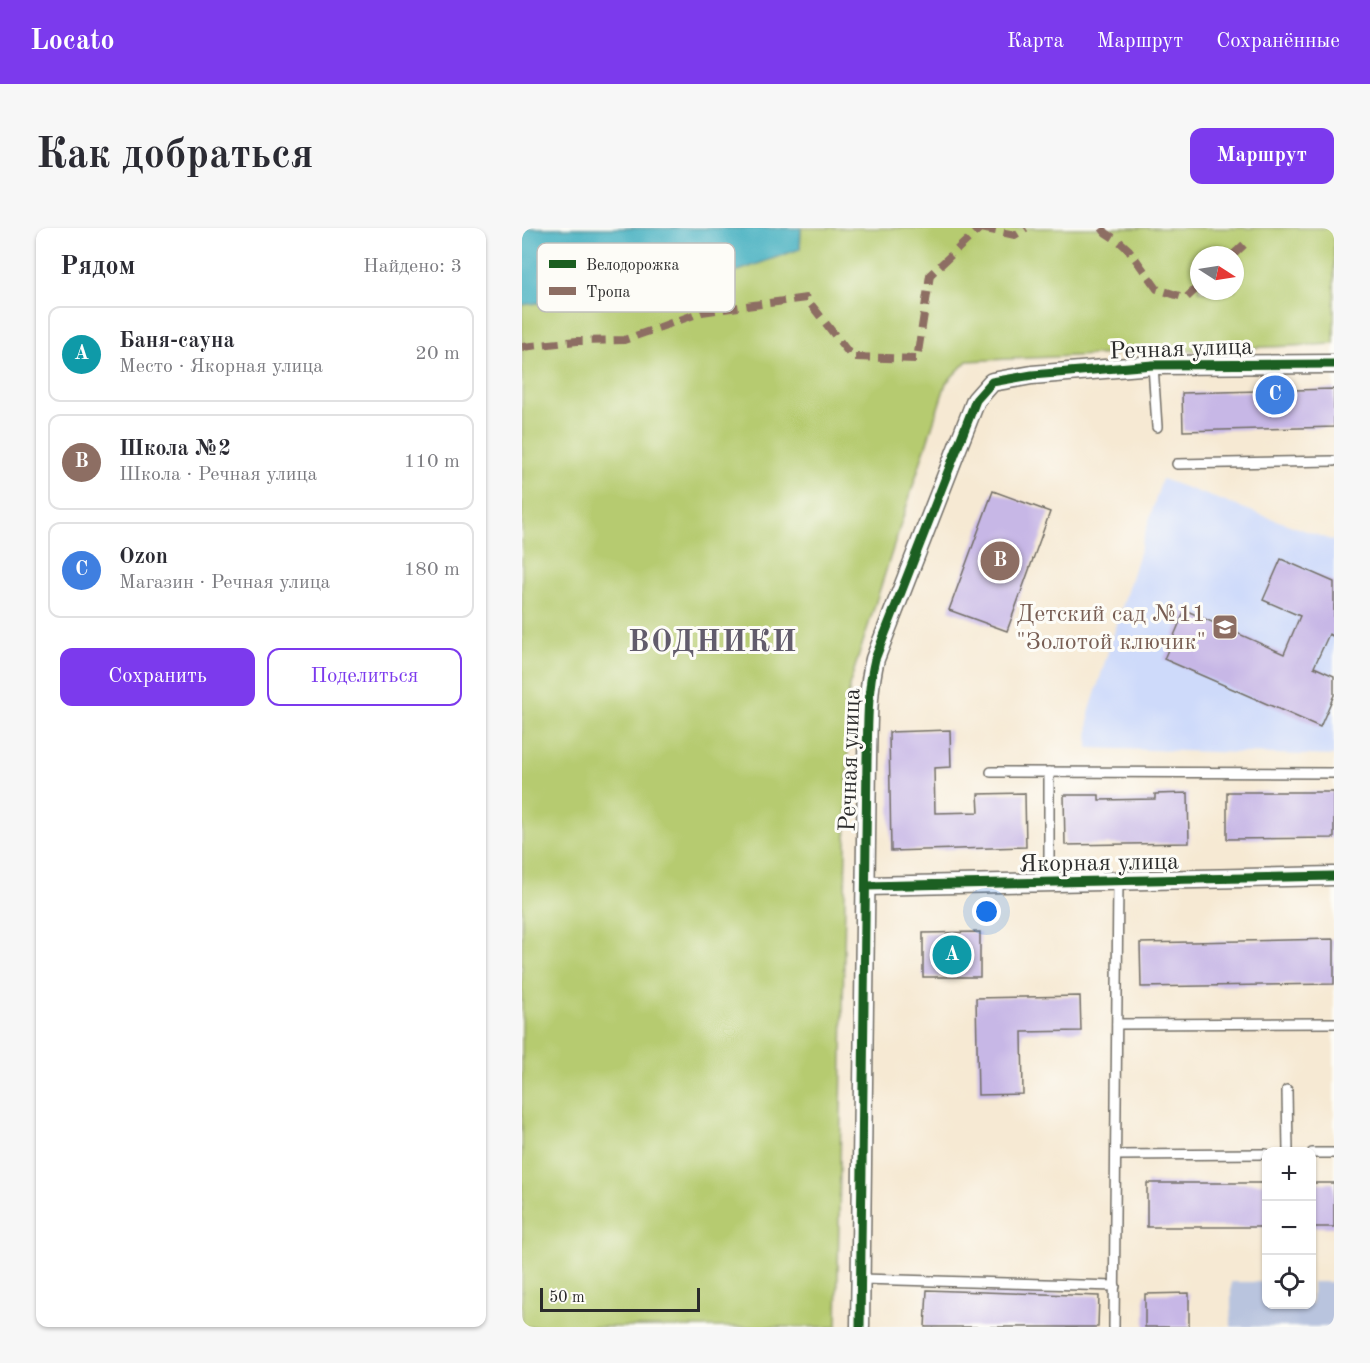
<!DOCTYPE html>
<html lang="ru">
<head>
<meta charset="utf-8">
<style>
  body { margin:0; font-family:"Old Standard TT",serif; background:#f7f7f7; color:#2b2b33 }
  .controls { position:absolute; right:18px; bottom:18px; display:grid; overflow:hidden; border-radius:12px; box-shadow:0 2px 4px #0004 }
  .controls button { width:54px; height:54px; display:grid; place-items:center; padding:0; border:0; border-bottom:2px solid #e1e1e2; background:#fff; color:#2b2b33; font:30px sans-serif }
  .compass { position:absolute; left:668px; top:18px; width:54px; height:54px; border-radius:50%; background:#fff; box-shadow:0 2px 4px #0004; rotate:102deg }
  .scale { position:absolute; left:18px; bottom:15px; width:160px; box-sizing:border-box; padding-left:6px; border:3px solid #2b2b2b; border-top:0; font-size:16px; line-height:21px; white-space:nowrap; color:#2b2b2b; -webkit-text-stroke:4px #fdfcf7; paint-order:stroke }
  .you { position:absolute; left:465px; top:684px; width:21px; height:21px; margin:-15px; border:4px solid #fff; border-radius:50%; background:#1a73e8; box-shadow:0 0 0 9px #1a73e833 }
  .badge { display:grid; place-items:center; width:39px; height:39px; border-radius:50%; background:#7c3aed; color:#fff; font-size:20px; font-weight:700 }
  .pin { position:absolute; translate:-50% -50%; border:3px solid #fff; box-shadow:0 2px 6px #0006 }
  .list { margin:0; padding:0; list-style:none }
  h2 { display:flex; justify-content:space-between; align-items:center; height:78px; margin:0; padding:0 24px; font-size:26px }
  h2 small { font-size:20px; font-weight:400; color:#7c7c81 }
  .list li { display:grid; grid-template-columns:39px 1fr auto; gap:18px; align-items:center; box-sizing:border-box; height:96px; margin:0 12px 12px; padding:0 12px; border:2px solid #e1e1e2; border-radius:12px }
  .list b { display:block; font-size:22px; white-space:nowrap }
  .list p { margin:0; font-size:20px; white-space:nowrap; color:#7c7c81 }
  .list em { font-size:20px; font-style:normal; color:#7c7c81 }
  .actions { display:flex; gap:12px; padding:18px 24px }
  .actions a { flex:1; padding:14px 0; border:2px solid #7c3aed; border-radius:12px; text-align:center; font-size:21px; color:#7c3aed }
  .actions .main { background:#7c3aed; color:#fff }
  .icon { flex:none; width:33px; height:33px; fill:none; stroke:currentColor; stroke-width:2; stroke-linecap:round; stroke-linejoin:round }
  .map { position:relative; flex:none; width:812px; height:1099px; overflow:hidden; border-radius:12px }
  header { display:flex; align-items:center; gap:36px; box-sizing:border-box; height:84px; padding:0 30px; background:#7c3aed; color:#fff }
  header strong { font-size:28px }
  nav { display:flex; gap:33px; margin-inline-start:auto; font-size:21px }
  .intro { display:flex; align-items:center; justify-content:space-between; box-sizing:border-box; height:144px; padding:0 36px }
  h1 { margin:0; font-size:42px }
  .button { padding:15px 27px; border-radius:12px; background:#7c3aed; color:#fff; font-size:21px; font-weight:700 }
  main { display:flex; gap:36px; padding:0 36px }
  aside { flex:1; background:#fff; border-radius:12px; box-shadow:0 2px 4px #0004 }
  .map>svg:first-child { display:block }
</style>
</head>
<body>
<header>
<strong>Locato</strong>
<nav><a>Карта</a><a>Маршрут</a><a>Сохранённые</a></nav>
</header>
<div class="intro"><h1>Как добраться</h1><a class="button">Маршрут</a></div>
<main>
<aside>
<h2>Рядом<small>Найдено: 3</small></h2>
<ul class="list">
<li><span class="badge" style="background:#0f9aa8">A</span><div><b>Баня-сауна</b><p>Место · Якорная улица</p></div><em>20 m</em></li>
<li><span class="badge" style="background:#8d6e63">B</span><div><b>Школа №2</b><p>Школа · Речная улица</p></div><em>110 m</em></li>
<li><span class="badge" style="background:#3f7fe0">C</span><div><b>Ozon</b><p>Магазин · Речная улица</p></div><em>180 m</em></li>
</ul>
<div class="actions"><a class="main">Сохранить</a><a>Поделиться</a></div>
</aside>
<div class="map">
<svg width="812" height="1099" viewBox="0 0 812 1099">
  <rect width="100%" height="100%" fill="#fdfcf7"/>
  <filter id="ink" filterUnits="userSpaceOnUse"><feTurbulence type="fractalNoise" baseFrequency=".0167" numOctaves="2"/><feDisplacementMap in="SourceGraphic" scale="12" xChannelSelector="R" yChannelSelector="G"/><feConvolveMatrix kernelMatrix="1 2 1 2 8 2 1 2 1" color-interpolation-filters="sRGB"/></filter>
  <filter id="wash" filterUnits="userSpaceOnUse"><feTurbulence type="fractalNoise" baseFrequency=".008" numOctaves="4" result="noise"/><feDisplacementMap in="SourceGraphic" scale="24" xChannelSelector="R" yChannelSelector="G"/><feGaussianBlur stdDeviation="1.35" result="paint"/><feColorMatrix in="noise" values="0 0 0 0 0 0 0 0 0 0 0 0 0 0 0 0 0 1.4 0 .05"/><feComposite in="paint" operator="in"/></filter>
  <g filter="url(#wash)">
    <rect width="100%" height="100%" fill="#f6e9d3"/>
    <!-- built -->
    <path fill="#cedafa" d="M640 251 812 313V528L566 520 567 485Z"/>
    <!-- industrial -->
    <path fill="#b9c4de" d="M709 1054H744V1076H790V1054H812V1099H709Z"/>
    <!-- green -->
    <path fill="#b6cb70" stroke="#707b4e" stroke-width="1.5" fill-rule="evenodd" d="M279 0H812V116L445 133 424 155 327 458 315 1099H0V76L278 21ZM677 27H713V63H677Z"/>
    <!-- water -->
    <path fill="#41aebf" stroke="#366c75" stroke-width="1.5" d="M0 0H279L278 21 185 54 0 77Z"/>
    <g id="blocks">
      <!-- building -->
      <g fill="#c7b7e6">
        <path d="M812 161V199L661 203 660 165Z"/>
        <path d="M471 263 528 284 485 403 427 382Z"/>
        <path d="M759 331 812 354V409L807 406 792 439 812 448V467L798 499 642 431 663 382 762 426 778 388 741 372Z"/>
        <path d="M428 502 429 539 412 540 413 585 457 584 456 566 503 565 504 619 369 623 367 504Z"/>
        <path d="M705 564H812V610L705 611Z"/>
        <path d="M666 565 667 615 543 617 542 567H577V572L633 571V566Z"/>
        <path d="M458 704V749H401V705Z"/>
        <path d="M812 711V756L619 759 618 715Z"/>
        <path d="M558 768 559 803 500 804 501 866 456 867 454 770Z"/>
        <rect x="625" y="955" width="119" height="44"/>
        <rect x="790" y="955" width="22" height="44"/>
        <path d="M405 1062 577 1068 576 1099H403Z"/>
        <path d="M667 1065V1099H623V1066Z"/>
      </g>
    </g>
  </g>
  <g filter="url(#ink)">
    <use href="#blocks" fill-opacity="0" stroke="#726e66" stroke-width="1.5"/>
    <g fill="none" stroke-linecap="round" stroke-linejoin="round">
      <!-- lane casing -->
      <g stroke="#726e66" stroke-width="12">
        <g id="lane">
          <path d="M631 137 635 199"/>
          <path d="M655 236 812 233"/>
          <path d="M469 544 812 545"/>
          <path d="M527 654V544"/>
          <path d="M595 796 812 795"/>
          <path d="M765 862 766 924"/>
          <path d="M790 925H812"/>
          <path d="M594 927 744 926"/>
          <path d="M339 1051 593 1058"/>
          <path d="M592 1099 596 653"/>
        </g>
      </g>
      <!-- street casing -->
      <g stroke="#726e66" stroke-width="21">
        <g id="street">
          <path d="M344 658 812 648"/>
          <path d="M338 1099 345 531C346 497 345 464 353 431L454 172 470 154 510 147 631 137 812 136"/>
        </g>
      </g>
      <!-- lane -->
      <use href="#lane" stroke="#fff" stroke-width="9"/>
      <!-- street -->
      <use href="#street" stroke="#fff" stroke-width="18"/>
      <!-- quiet -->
      <g stroke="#8d6e63" stroke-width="8" stroke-dasharray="15 8" stroke-linecap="butt">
        <path d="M459 0 493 7 504 0"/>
        <path d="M580 0 584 5 598 14 607 22 635 61 664 70 677 58"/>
        <path d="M711 27 727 12"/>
        <path d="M0 119 55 113 102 112 180 84 284 70 330 129 395 131 408 47 458 0"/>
      </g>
      <!-- cycleway casing -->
      <g stroke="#fdfcf7" stroke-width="13">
        <g id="cycleway">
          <path d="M344 658 812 648"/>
          <path d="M338 1099 345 531C346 497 345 464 353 431L454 172 470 154 510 147 631 137 812 136"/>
        </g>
      </g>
      <!-- cycleway -->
      <use href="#cycleway" stroke="#1b5e20" stroke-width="9"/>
    </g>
  </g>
  <!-- icons -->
  <defs>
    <g id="school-square" transform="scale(1.35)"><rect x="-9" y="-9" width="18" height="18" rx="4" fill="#8d6e63" stroke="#fdfcf7"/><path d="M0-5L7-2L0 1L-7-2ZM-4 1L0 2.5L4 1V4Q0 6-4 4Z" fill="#fff"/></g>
  </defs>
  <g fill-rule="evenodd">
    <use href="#school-square" x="703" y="399"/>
  </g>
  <g text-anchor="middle" stroke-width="6" stroke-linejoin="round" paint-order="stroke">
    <!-- street labels -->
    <g font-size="24" fill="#2b2b2b" stroke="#fdfcf7">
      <text transform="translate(659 120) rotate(-2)" y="8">Речная улица</text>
      <text transform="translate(327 532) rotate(-88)" y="8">Речная улица</text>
      <text transform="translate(577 634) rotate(-1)" y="8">Якорная улица</text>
    </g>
    <!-- education labels -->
    <g font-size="24" fill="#785e54" stroke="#fdfcf7" text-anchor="end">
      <text x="684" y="393">Детский сад №11<tspan x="684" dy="28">"Золотой ключик"</tspan></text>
    </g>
    <!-- district labels -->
    <g font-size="30" font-weight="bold" letter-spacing="1.5" fill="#625c6c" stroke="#fdfcf7">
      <text x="191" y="423">ВОДНИКИ</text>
    </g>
  </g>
  <!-- legend -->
  <rect x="15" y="15" width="198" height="69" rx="9" fill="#fdfcf7" stroke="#bebdba" stroke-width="1.5"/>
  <rect x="27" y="32" width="27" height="8" fill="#1b5e20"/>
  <rect x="27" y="59" width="27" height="8" fill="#8d6e63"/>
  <g font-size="16" fill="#2b2b2b">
    <text x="64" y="42">Велодорожка</text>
    <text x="64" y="69">Тропа</text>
  </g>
</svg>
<div class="controls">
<button>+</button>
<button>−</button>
<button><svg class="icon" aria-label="locate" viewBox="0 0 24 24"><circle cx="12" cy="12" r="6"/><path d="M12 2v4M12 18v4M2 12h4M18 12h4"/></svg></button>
</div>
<svg class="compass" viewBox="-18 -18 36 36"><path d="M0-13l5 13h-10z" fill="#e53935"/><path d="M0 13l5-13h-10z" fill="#7c7c81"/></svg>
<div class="scale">50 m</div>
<div class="you"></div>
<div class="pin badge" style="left:430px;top:727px;background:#0f9aa8">A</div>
<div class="pin badge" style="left:478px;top:333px;background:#8d6e63">B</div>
<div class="pin badge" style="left:753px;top:167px;background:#3f7fe0">C</div>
</div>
</main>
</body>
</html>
